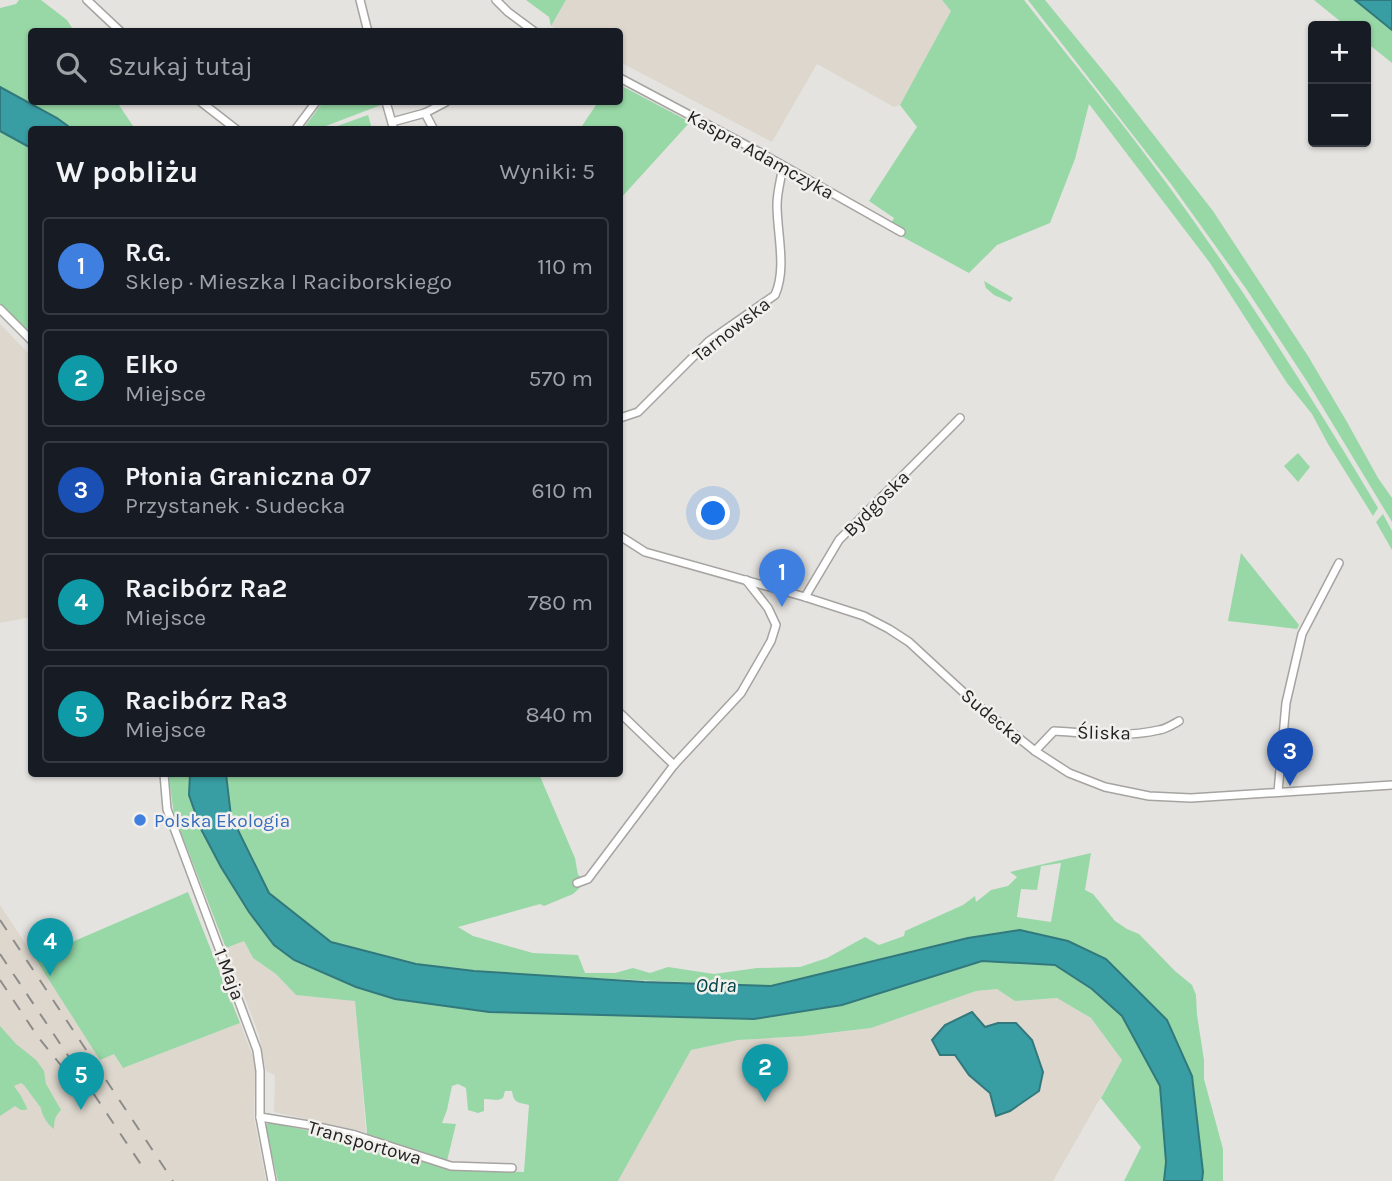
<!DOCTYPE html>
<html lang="pl">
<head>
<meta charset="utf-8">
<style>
  body { margin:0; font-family:Karla,sans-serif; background:#242831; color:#f1f3f6 }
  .controls { position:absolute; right:21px; top:21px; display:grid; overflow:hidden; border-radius:7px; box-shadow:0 2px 5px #0004 }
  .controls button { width:63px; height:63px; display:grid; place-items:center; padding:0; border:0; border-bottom:2px solid #363941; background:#171b24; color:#f1f3f6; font:35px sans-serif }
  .you { position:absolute; left:714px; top:514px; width:24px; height:24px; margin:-18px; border:5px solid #fff; border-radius:50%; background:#1a73e8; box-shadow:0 0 0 10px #1a73e833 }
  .badge { display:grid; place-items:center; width:46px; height:46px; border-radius:50%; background:#b45309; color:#fff; font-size:23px; font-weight:700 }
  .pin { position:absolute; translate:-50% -58px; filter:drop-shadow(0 2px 4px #0008) }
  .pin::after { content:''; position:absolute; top:37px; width:24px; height:21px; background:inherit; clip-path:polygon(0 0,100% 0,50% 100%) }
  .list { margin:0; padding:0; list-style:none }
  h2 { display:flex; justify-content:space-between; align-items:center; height:91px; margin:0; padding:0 28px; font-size:30px }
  h2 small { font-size:23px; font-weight:400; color:#9ea1a6 }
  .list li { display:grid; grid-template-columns:46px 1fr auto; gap:21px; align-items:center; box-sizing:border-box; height:98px; margin:0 14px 14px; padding:0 14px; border:2px solid #363941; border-radius:7px }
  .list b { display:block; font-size:26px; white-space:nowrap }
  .list p { margin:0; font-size:23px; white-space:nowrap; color:#9ea1a6 }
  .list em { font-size:23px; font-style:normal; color:#9ea1a6 }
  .icon { flex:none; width:38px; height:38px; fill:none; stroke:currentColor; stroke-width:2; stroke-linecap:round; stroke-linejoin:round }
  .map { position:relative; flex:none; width:1392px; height:1181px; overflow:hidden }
  .search { position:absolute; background:#171b24; box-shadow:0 2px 5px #0004; left:28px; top:28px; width:595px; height:77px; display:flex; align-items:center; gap:18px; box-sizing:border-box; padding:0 24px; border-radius:7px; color:#9ea1a6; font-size:26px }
  .panel { position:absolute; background:#171b24; box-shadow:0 2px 5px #0004; left:28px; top:126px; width:595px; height:651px; border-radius:7px }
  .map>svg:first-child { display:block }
</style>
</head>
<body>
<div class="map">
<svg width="1392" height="1181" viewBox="0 0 1392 1181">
  <rect width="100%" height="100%" fill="#e5e3e0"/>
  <!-- built -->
  <g fill="#ddd7cd">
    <path d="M566 0H942L951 11 900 105 894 107 817 64 772 142 620 62V32L561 31 551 26Z"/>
    <path d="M0 324 32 357 31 617 0 623Z"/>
    <path d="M0 905 100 1058 113 1053 123 1068 240 1023 253 1057 255 1068 254 1118 266 1181H0Z"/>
    <path d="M244 941 253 958 276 974 296 995 355 1000 366 1132 274 1112 275 1075 266 1071 259 1035 226 948Z"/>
    <path d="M997 989 1015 1001 1057 998 1091 1018 1122 1060 1053 1181H618L691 1050 738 1040 816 1035 871 1028 976 991Z"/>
  </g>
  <!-- green -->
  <g fill="#97d8a6" fill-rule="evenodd">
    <path d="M19 0H41L67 20 74 31 32 32V102H117L135 129H72L57 118 0 87V8L16 4Z"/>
    <path d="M526 0H566L551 26 549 17Z"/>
    <path d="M942 0H1024C1073 63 1124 124 1170 188 1245 291 1313 399 1378 508L1373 516 1328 444 1312 414 1287 383 1210 263 1089 104 1075 159 1050 223 997 245 969 273 888 229 894 218 869 201 917 127 900 105 951 11Z"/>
    <path d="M1028 0H1045L1114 84 1213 211 1308 356 1347 422 1378 478 1392 498V522L1308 383 1247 290 1171 184Z"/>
    <path d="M1314 0H1355L1392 30V63L1366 42V26H1346Z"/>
    <path d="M620 85 690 122 620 199V130L580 129 598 102H620Z"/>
    <path d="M323 102H380L381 105 318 129H303Z"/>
    <path d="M368 115 372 129H329Z"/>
    <path d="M0 131 31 148V337L0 304Z"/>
    <path d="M984 281 1013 298 1010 302 994 295 986 288Z"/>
    <path d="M1298 453 1310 467 1298 482 1284 466Z"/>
    <path d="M1383 514 1392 531V550L1376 522Z"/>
    <path d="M1241 553 1299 625 1297 629 1228 621Z"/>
    <path d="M172 774H190L189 795 201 829 221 867 249 912 274 945 294 960 356 987 395 999 489 1012 754 1019 842 1005 982 961 1055 965 1092 989 1122 1016 1160 1086 1166 1162 1164 1181H1124L1141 1147 1101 1098 1122 1060 1091 1018 1057 998 1015 1001 997 989 976 991 871 1028 804 1036 738 1040 691 1050 618 1181H278L265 1126 269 1122 365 1143 367 1132 355 1001 296 995 276 974 253 958 244 941 226 948 174 815 169 778ZM458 1084 466 1088 468 1110 478 1113 484 1111V1099L498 1100 503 1098 505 1091H512C514 1104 518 1102 529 1105L524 1172 490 1171 446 1165 456 1124 442 1123 447 1110 452 1086Z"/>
    <path d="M226 774H539L575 858 578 875 588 880 573 894 544 906 540 904 458 927 473 936 533 953 578 955 585 973H615L633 968 650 973 668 967 714 974 757 968 800 967 827 958 865 937 879 945 904 936 905 931 963 905 975 896 976 902 991 890 1008 886 1017 877 1010 872 1091 853 1085 890 1093 894 1115 921 1127 929 1139 934 1175 971 1192 985 1196 995 1197 1015 1204 1060V1079L1223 1149V1181H1202L1203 1172 1192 1076 1068 941 1020 930 968 938 771 986 569 977 474 971 416 964 331 942 268 893 231 816ZM1061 863 1051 922 1017 917 1021 889 1037 890 1041 866Z"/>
    <path d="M188 892 240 1023 123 1068 114 1054 100 1060 35 958Z"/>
    <path d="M0 1026 16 1044 36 1060 44 1071 46 1084 61 1110C55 1116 54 1121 54 1129 48 1125 42 1116 41 1108L24 1085 21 1083 14 1086 21 1096 27 1108 26 1110H21L15 1106 0 1116Z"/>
  </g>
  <!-- water -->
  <g fill="#399ea4" stroke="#32797d" stroke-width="2">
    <path d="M1355 0H1392V30Z"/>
    <path d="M0 87 57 118 72 129 32 130 31 148 0 131Z"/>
    <path d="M190 774H226L231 816 269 893 331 942 416 964 474 971 644 982 771 986 968 938 1020 930 1068 941 1106 959 1167 1020 1192 1076 1203 1172 1202 1181H1164L1166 1162 1160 1086 1122 1016 1092 989 1055 965 982 961 842 1005 754 1019 489 1012 395 999 356 987 294 960 274 945 249 912 221 867 201 829 189 795Z"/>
    <path d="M972 1012 985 1027 998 1023H1016L1032 1040 1043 1072 1039 1091 1010 1111 996 1116 990 1093 969 1075 955 1055H940L932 1040 945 1025Z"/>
  </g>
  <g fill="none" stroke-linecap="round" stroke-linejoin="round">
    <!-- minor casing -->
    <g stroke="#a6a4a1" stroke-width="10">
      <g id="minor">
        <path d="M87 0 121 32"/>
        <path d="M360 0 368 32"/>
        <path d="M496 0 508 12 535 32"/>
        <path d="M620 78 761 153 901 232"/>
        <path d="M201 102 237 130"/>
        <path d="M386 102 394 130"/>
        <path d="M425 113 434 130"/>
        <path d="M392 122 425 113 446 102"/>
        <path d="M295 130 316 102"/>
        <path d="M0 309 32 341"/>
        <path d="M620 418 638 412 709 341 775 295C787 268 777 234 777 205 777 192 781 179 783 166"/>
        <path d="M620 536 645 552 805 597 864 616 889 629 909 642 974 702 1035 751 1069 773 1105 787 1149 796 1191 798 1392 785"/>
        <path d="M805 597 839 540 960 418"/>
        <path d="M620 713 674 765"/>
        <path d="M1035 751 1054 731C1088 733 1125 738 1159 730 1166 729 1172 725 1179 721"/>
        <path d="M164 774 167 809 257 1050 260 1071V1117L272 1181"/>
        <path d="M1278 792 1286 703 1302 634 1339 563"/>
        <path d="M577 883 588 879 674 765 741 693 771 641 776 625 768 608 746 580"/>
        <path d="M260 1117 309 1125 355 1135 451 1166 512 1168"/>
      </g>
    </g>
    <!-- minor -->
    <use href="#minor" stroke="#fff" stroke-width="7"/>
    <!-- rail -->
    <g stroke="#8d8c8a" stroke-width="2" stroke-dasharray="12 12" stroke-linecap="butt">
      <path d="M0 920 173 1181"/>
      <path d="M0 954 146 1172"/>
      <path d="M0 980 38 1037 77 1085"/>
    </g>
  </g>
  <!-- markers -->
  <circle fill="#3f7fe0" stroke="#f2f0ed" stroke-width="2.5" cx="140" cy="820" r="7"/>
  <g text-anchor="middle" stroke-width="5" stroke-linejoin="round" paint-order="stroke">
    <!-- street labels -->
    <g font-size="19" fill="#232221" stroke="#f2f0ed">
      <text transform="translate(761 154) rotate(29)" y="7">Kaspra Adamczyka</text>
      <text transform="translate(731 329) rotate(-38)" y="7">Tarnowska</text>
      <text transform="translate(876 503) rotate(-45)" y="7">Bydgoska</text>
      <text transform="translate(993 716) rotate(40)" y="7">Sudecka</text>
      <text transform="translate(1104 732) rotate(1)" y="7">Śliska</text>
      <text transform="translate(230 974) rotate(69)" y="7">1 Maja</text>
      <text transform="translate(365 1142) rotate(16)" y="7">Transportowa</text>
    </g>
    <!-- shop labels -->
    <g font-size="19" fill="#366cbe" stroke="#f2f0ed" text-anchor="start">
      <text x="154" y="827">Polska Ekologia</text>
    </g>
    <!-- water labels -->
    <g font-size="21" font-style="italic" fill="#014245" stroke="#f2f0ed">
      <text x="716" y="992">Odra</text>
    </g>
  </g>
</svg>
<div class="controls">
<button>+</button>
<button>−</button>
</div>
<div class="you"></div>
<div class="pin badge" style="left:782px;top:607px;background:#3f7fe0">1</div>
<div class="pin badge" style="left:765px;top:1102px;background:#0f9aa8">2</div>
<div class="pin badge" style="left:1290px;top:786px;background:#1a4fb4">3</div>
<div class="pin badge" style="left:50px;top:976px;background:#0f9aa8">4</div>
<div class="pin badge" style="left:81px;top:1110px;background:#0f9aa8">5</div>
<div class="search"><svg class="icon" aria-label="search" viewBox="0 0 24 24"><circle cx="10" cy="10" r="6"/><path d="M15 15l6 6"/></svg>Szukaj tutaj</div>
<section class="panel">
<h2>W pobliżu<small>Wyniki: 5</small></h2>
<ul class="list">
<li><span class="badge" style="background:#3f7fe0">1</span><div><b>R.G.</b><p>Sklep · Mieszka I Raciborskiego</p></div><em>110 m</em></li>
<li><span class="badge" style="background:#0f9aa8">2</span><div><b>Elko</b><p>Miejsce</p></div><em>570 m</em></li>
<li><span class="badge" style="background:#1a4fb4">3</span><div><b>Płonia Graniczna 07</b><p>Przystanek · Sudecka</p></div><em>610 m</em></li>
<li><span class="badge" style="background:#0f9aa8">4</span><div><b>Racibórz Ra2</b><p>Miejsce</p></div><em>780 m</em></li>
<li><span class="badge" style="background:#0f9aa8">5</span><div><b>Racibórz Ra3</b><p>Miejsce</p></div><em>840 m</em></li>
</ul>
</section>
</div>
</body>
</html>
